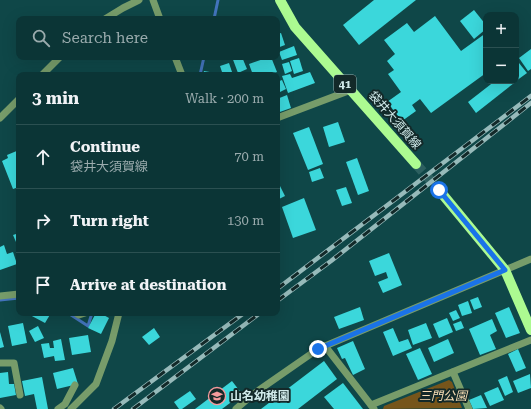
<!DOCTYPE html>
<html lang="en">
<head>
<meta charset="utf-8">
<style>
  body { margin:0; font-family:"Roboto Serif","Noto Sans JP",serif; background:#194042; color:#f1f3f6 }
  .controls { position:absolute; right:12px; top:12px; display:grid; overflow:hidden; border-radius:8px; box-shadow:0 4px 16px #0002 }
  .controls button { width:36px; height:36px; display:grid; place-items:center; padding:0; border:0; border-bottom:1px solid #2b5051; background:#0b3536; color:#f1f3f6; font:20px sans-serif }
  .stop { position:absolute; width:12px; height:12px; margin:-9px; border:3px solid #1a73e8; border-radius:50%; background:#fff }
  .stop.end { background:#1a73e8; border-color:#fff; box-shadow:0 1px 4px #0008 }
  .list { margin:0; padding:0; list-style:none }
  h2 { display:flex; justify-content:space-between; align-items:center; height:52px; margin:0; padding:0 16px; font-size:17px }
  h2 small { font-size:13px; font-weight:400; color:#9aabad }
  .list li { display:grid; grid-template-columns:26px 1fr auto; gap:12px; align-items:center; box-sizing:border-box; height:64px; padding:0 16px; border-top:1px solid #2b5051 }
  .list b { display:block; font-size:15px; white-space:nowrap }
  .list p { margin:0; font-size:13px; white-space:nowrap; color:#9aabad }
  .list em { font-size:13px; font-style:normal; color:#9aabad }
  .icon { flex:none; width:22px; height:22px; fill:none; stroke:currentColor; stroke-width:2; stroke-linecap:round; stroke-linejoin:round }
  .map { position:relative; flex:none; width:531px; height:409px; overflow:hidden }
  .search { position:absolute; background:#0b3536; box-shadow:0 4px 16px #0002; left:16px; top:16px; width:264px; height:44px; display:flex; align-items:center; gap:10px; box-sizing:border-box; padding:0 14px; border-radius:8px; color:#9aabad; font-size:15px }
  .panel { position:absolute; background:#0b3536; box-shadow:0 4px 16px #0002; left:16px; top:72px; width:264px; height:244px; border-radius:8px }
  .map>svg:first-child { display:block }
</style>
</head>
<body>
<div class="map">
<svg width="531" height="409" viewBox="0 0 531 409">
  <rect width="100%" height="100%" fill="#0f4748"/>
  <!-- green -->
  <path fill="#76551b" d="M449 380 452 382 462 408 383 409 384 406Z"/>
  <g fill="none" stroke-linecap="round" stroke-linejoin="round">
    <!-- stream -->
    <g stroke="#4374bc" stroke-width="3">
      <path d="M214 19 218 0"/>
      <path d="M200 75 204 57"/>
      <path d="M0 300 19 298"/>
      <path d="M68 313 88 326 92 313"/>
    </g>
  </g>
  <!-- building -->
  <g fill="#3bd7db">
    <path d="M374 0H416L359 45 343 25Z"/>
    <path d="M474 10 486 25V29L474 39 460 21Z"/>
    <path d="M435 16 461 51 486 33V73L431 113 420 99 412 105 416 111 402 121 387 102 401 92 388 74 394 70 387 61 395 54 384 40 407 23 414 32Z"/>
    <path d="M281 33 285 45 277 48V34Z"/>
    <path d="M294 46 297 55 282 60 279 52Z"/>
    <path d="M531 49V69L528 71 519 58Z"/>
    <path d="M232 57H242L247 69 238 73Z"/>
    <path d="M269 57H271L277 72 268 75H253L249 64Z"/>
    <path d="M299 58 303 71 294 74 290 61Z"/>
    <path d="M289 62 292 71 285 74 282 64Z"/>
    <path d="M229 63 233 75H223L220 66Z"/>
    <path d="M519 63 527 73 516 81V66Z"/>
    <path d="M204 71 221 74V75H203Z"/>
    <path d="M310 72 315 83 288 93 282 76 290 74 292 78Z"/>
    <path d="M282 80 286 89 278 93 277 82Z"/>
    <path d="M495 81H512L514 83 476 113 468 102Z"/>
    <path d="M287 95 291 108 277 113V99Z"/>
    <path d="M338 122 345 142 329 147 323 127Z"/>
    <path d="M309 127 323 164 308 170 293 133Z"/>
    <path d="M19 150V172L16 173 19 180V187L13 189 2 161 8 158 7 155Z"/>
    <path d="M357 158 369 191 358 195 346 162Z"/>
    <path d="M320 168 324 178 312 182 309 172Z"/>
    <path d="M277 180 285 196 277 200Z"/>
    <path d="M346 187 352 203 342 206 336 190Z"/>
    <path d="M304 198 316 230 293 238 282 207Z"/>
    <path d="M19 233V249L13 235Z"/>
    <path d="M4 245 7 254 13 252 17 264 0 270V247Z"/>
    <path d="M389 253 402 285 383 293 378 282 388 278 386 272 375 276 369 261Z"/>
    <path d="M478 297 482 307 474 310 470 300Z"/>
    <path d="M468 301 472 313 462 316 458 305Z"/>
    <path d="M360 307 364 320 339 329 334 317Z"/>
    <path d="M509 307 520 333 506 338 495 313Z"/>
    <path d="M456 310 460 318 453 321 449 313Z"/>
    <path d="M31 313H51L45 323 30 315Z"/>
    <path d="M96 313H100L109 318 101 334 88 328Z"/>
    <path d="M447 318 453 332 439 338 433 324Z"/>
    <path d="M492 319 497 331 490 335 496 349 480 355 469 329Z"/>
    <path d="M461 321 464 328 456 331 453 324Z"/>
    <path d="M23 323 27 343 12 346 8 326Z"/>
    <path d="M426 323 432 338 413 345 408 330Z"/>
    <path d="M38 326 44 338 35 342 29 331Z"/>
    <path d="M154 328 160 337 149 345 142 337Z"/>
    <path d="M393 328 399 342 408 339 412 348 393 356 383 332Z"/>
    <path d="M0 332 4 347 0 348Z"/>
    <path d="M88 335 91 352 72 355 69 338Z"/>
    <path d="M61 339 65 360 55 361 54 356 44 358 41 344 49 343 50 348H54L53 341Z"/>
    <path d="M448 339 454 353 434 362 428 348Z"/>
    <path d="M353 341 365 369 353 375 345 358 342 359 337 348Z"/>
    <path d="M420 348 432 374 418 380 406 354Z"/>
    <path d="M518 349 526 368 516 372 508 354Z"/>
    <path d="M324 361 337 379 298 409H261Z"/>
    <path d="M73 368 78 384 57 389 53 373Z"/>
    <path d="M8 372 9 384H14L16 395 0 398V373Z"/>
    <path d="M530 374 531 388 518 393 513 381Z"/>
    <path d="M507 376 513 392 505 396 498 380Z"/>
    <path d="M42 377 48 409H37L34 394 25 396 22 381Z"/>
    <path d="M232 381 242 394 222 409H195Z"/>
    <path d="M343 383 363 409H334L324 397Z"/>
    <path d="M498 387 504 400 490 406 484 393Z"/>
    <path d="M190 391 196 399 182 409H179L174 402Z"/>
    <path d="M481 395 487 408 473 409 469 400Z"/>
  </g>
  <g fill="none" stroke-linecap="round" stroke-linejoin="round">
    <!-- major-tunnel -->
    <path stroke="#2c6060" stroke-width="10" stroke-dasharray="10 5" stroke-linecap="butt" d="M416 164 439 190"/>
    <!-- minor -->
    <g stroke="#779c6a" stroke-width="7">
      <path d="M153 0 160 19"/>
      <path d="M105 19 123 8 139 0"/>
      <path d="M175 57 182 75"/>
      <path d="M42 75 60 57"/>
      <path d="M0 118 19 99"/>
      <path d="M277 118 351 90"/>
      <path d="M0 296 19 294"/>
      <path d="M76 313 79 315 85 313"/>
      <path d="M325 346 374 409"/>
      <path d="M0 363H14L20 395"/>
      <path d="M453 372 469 409"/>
      <path d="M371 405 531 340"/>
      <path d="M0 408 1 409"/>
      <path d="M58 409 65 404 75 385"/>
      <path d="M71 409 96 384 112 341 119 313"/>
      <path d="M236 409 252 395 318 349 531 259"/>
    </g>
    <!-- major -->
    <g stroke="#acfa91" stroke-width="10">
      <path d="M280 0 295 27 416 164"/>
      <path d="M439 190 505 270 531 330"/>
    </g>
    <!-- rail casing -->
    <g stroke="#97baba" stroke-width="4.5">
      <g id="rail">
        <path d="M277 289 531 96"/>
        <path d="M277 301 331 261 531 103"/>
        <path d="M114 409 244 313"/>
        <path d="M133 409 260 313"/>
      </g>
    </g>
    <!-- rail -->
    <use href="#rail" stroke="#132929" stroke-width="3" stroke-dasharray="9" stroke-linecap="butt"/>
  </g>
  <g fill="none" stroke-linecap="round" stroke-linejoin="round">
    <!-- route -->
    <path stroke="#1a73e8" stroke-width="5" d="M318 349 505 270 439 190"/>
  </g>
  <!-- icons -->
  <defs>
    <g id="school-ring" transform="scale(0.9)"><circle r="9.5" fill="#132929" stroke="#f59b9d" stroke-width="1.5"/><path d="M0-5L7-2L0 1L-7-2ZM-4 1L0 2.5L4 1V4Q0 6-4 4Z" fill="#f59b9d"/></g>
  </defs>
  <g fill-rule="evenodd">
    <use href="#school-ring" x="217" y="396"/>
  </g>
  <g text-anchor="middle" stroke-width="4" stroke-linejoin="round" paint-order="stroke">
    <!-- shield labels -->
    <rect fill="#132929" stroke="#98b1b1" stroke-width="1" x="334" y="75" width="22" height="18" rx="3"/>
    <g font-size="11" font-weight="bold" fill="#d1ebeb">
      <text x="345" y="88">41</text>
    </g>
    <!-- street labels -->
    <g font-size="12" fill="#d1ebeb" stroke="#132929">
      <text transform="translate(395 120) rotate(49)" y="4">袋井大須賀線</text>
    </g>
    <!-- poi labels -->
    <g font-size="12" font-weight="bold" fill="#d1ebeb" stroke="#132929" text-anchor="start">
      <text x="230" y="400">山名幼稚園</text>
    </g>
    <!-- park labels -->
    <g font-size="12" font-style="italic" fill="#fadfb6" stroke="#132929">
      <text x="443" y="400">三門公園</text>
    </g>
  </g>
</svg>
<div class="controls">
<button>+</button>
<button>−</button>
</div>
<div class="stop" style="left:439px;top:190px"></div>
<div class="stop end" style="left:318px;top:349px"></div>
<div class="search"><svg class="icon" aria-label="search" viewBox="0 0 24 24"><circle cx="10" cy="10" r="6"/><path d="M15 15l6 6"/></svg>Search here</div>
<section class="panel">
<h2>3 min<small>Walk · 200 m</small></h2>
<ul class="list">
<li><svg class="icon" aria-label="ahead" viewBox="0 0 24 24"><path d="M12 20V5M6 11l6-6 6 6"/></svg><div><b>Continue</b><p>袋井大須賀線</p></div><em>70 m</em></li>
<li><svg class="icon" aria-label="right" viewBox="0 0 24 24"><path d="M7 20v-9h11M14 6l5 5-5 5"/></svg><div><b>Turn right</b></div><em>130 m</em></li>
<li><svg class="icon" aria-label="arrive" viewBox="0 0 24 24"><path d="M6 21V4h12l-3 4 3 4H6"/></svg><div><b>Arrive at destination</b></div></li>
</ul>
</section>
</div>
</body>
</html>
